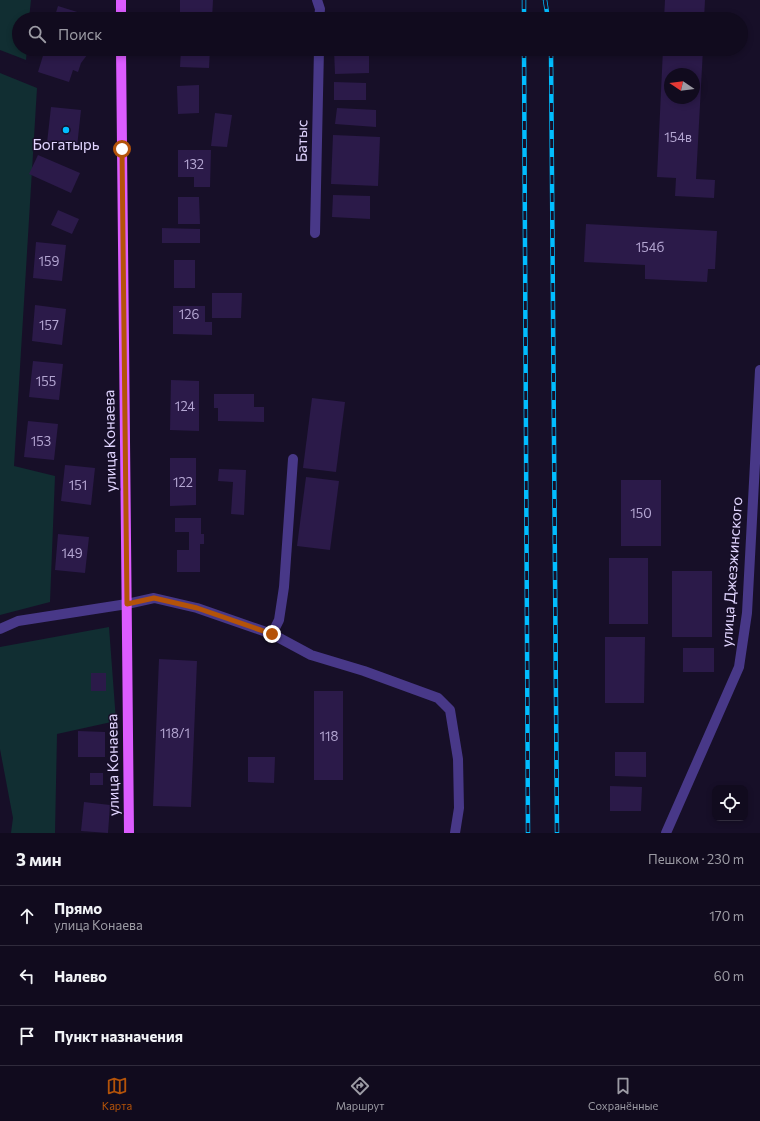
<!DOCTYPE html>
<html lang="ru">
<head>
<meta charset="utf-8">
<style>
  body { margin:0; font-family:Commissioner,sans-serif; background:#1a1427; color:#f1f3f6 }
  .controls { position:absolute; right:12px; bottom:12px; display:grid; overflow:hidden; border-radius:8px; box-shadow:0 2px 6px #0003 }
  .controls button { width:36px; height:36px; display:grid; place-items:center; padding:0; border:0; border-bottom:1px solid #302b3c; background:#110b1e; color:#f1f3f6; font:20px sans-serif }
  .compass { position:absolute; left:664px; top:68px; width:36px; height:36px; border-radius:50%; background:#110b1e; box-shadow:0 2px 6px #0003; rotate:283deg }
  .stop { position:absolute; width:12px; height:12px; margin:-9px; border:3px solid #b45309; border-radius:50%; background:#fff }
  .stop.end { background:#b45309; border-color:#fff; box-shadow:0 1px 4px #0008 }
  .list { margin:0; padding:0; list-style:none }
  h2 { display:flex; justify-content:space-between; align-items:center; height:52px; margin:0; padding:0 16px; font-size:17px }
  h2 small { font-size:13px; font-weight:400; color:#9c9ba4 }
  .list li { display:grid; grid-template-columns:26px 1fr auto; gap:12px; align-items:center; box-sizing:border-box; height:60px; padding:0 16px; border-top:1px solid #302b3c }
  .list b { display:block; font-size:15px; white-space:nowrap }
  .list p { margin:0; font-size:13px; white-space:nowrap; color:#9c9ba4 }
  .list em { font-size:13px; font-style:normal; color:#9c9ba4 }
  .icon { flex:none; width:22px; height:22px; fill:none; stroke:currentColor; stroke-width:2; stroke-linecap:round; stroke-linejoin:round }
  .map { position:relative; flex:none; width:760px; height:833px; overflow:hidden }
  .search { position:absolute; background:#110b1e; box-shadow:0 2px 6px #0003; left:12px; right:12px; top:12px; height:44px; display:flex; align-items:center; gap:10px; box-sizing:border-box; padding:0 14px; border-radius:22px; color:#9c9ba4; font-size:15px }
  .sheet { height:232px; background:#110b1e }
  nav { display:flex; justify-content:space-around; align-items:center; box-sizing:border-box; height:56px; border-top:1px solid #302b3c; background:#110b1e; font-size:11px; color:#9c9ba4 }
  nav a { display:grid; justify-items:center; gap:2px }
  nav .on { color:#b45309 }
  .map>svg:first-child { display:block }
</style>
</head>
<body>
<div class="map">
<svg width="760" height="833" viewBox="0 0 760 833">
  <rect width="100%" height="100%" fill="#170f28"/>
  <!-- green -->
  <g fill="#112e32">
    <path d="M0 0H31L29 19H19V49H27L26 60 0 50Z"/>
    <path d="M0 73 37 88 14 466 55 476 50 602 0 615Z"/>
    <path d="M109 627 116 721 57 734 55 833H11L13 818 0 749V647Z"/>
  </g>
  <!-- building -->
  <g fill="#2b1a49" fill-rule="evenodd">
    <path d="M180 0H213L212 19H180Z"/>
    <path d="M665 0H705L704 19H664Z"/>
    <path d="M58 6 90 16 89 19H54Z"/>
    <rect x="272" y="16" width="31" height="3"/>
    <path d="M45 49H85L87 55 81 63 78 72 73 70 69 82 38 72Z"/>
    <path d="M181 49H210L209 68 180 67Z"/>
    <path d="M334 49H369V73L335 74Z"/>
    <path d="M663 49H703L696 179 715 180 714 198 675 196 676 178 657 177ZM670 74H694V98H670Z"/>
    <path d="M334 82 366 83V100H334Z"/>
    <path d="M199 85V113L178 114 177 86Z"/>
    <path d="M51 107 81 110 77 147 47 143Z"/>
    <path d="M337 108 376 110V127L335 124Z"/>
    <path d="M215 113 232 115 227 147 211 146Z"/>
    <path d="M333 135 380 137 378 186 331 184Z"/>
    <path d="M178 150H211L210 187H194V177H178Z"/>
    <path d="M38 155 80 173 71 193 29 174Z"/>
    <path d="M333 195 370 196V219L332 217Z"/>
    <path d="M178 197H199L200 224H178Z"/>
    <path d="M58 210 79 219 72 234 51 225Z"/>
    <path d="M586 224 717 231 715 269H708L707 282 645 279V265L584 262Z"/>
    <path d="M162 228 200 229V243H162Z"/>
    <path d="M36 242 66 245 62 281 33 278Z"/>
    <rect x="174" y="260" width="21" height="28"/>
    <path d="M212 293H242L241 318H212Z"/>
    <path d="M35 305 66 309 62 345 32 341Z"/>
    <path d="M173 306H205V322H212V335L173 334Z"/>
    <path d="M33 361 63 364 59 400 29 397Z"/>
    <path d="M171 380 199 381V431L170 430Z"/>
    <path d="M214 394H254V407H264V422L218 421V408H214Z"/>
    <path d="M312 398 345 402 336 472 303 468Z"/>
    <path d="M28 421 58 424 54 460 24 457Z"/>
    <path d="M170 458H196V505L170 506Z"/>
    <path d="M65 465 95 468 91 505 61 501Z"/>
    <path d="M219 469 246 470 244 515 231 514 233 482 218 481Z"/>
    <path d="M306 477 339 481 330 550 297 546Z"/>
    <rect x="621" y="480" width="40" height="66"/>
    <path d="M175 518H201V534H204V544H200V572H177V550H189V532H175Z"/>
    <path d="M58 534 89 537 85 573 55 570Z"/>
    <rect x="609" y="558" width="39" height="66"/>
    <rect x="672" y="571" width="40" height="66"/>
    <path d="M605 637H645L644 703H605Z"/>
    <rect x="683" y="648" width="31" height="24"/>
    <path d="M159 659 197 661 191 807 153 806Z"/>
    <rect x="91" y="673" width="15" height="18"/>
    <rect x="314" y="691" width="29" height="89"/>
    <path d="M78 731 105 732V757H78Z"/>
    <path d="M615 752H646V777L615 776Z"/>
    <path d="M248 757H275L274 783 248 782Z"/>
    <rect x="90" y="773" width="13" height="12"/>
    <path d="M610 786 642 787 641 811H610Z"/>
    <path d="M84 802 110 805 108 833 81 831Z"/>
  </g>
  <g fill="none" stroke-linecap="round" stroke-linejoin="round">
    <!-- minor -->
    <g stroke="#483888" stroke-width="10">
      <path d="M317 0 320 9 319 19"/>
      <path d="M315 233 319 49"/>
      <path d="M0 629 18 621 127 604 154 598 197 608 272 634 311 655 364 671 438 698 450 710 458 759 459 808 455 833"/>
      <path d="M272 634 279 620 284 587 293 459"/>
      <path d="M666 833 739 667 747 613 760 370"/>
    </g>
    <!-- major -->
    <g stroke="#dc5cff" stroke-width="10">
      <path d="M121 0V19"/>
      <path d="M121 49 129 833"/>
    </g>
    <!-- rail casing -->
    <g stroke="#01bdff" stroke-width="4.5">
      <g id="rail">
        <path d="M524 0V19"/>
        <path d="M545 0 548 19"/>
        <path d="M524 49 528 833"/>
        <path d="M551 49 557 833"/>
      </g>
    </g>
    <!-- rail -->
    <use href="#rail" stroke="#170f28" stroke-width="3" stroke-dasharray="9" stroke-linecap="butt"/>
  </g>
  <g fill="none" stroke-linecap="round" stroke-linejoin="round">
    <!-- route -->
    <path stroke="#b45309" stroke-width="5" d="M122 149 127 604 154 598 197 608 272 634"/>
  </g>
  <!-- markers -->
  <circle fill="#01bdff" stroke="#170f28" stroke-width="1.5" cx="66" cy="130" r="4"/>
  <g text-anchor="middle" stroke-width="3" stroke-linejoin="round" paint-order="stroke">
    <!-- number labels -->
    <g font-size="13" fill="#b4a6d2">
      <text x="678" y="142">154в</text>
      <text x="194" y="169">132</text>
      <text x="650" y="252">154б</text>
      <text x="49" y="266">159</text>
      <text x="189" y="319">126</text>
      <text x="49" y="330">157</text>
      <text x="46" y="386">155</text>
      <text x="185" y="411">124</text>
      <text x="41" y="446">153</text>
      <text x="183" y="487">122</text>
      <text x="78" y="490">151</text>
      <text x="641" y="518">150</text>
      <text x="72" y="558">149</text>
      <text x="175" y="738">118/1</text>
      <text x="329" y="741">118</text>
    </g>
    <!-- street labels -->
    <g font-size="15" fill="#e1d5ff" stroke="#170f28">
      <text transform="translate(302 141) rotate(-89)" y="5">Батыс</text>
      <text transform="translate(110 441) rotate(-91)" y="5">улица Конаева</text>
      <text transform="translate(732 572) rotate(-86)" y="5">улица Джезжинского</text>
      <text transform="translate(113 765) rotate(-91)" y="5">улица Конаева</text>
    </g>
    <!-- poi labels -->
    <g font-size="15" fill="#e1d5ff" stroke="#170f28">
      <text x="66" y="150">Богатырь</text>
    </g>
  </g>
</svg>
<div class="controls">
<button><svg class="icon" aria-label="locate" viewBox="0 0 24 24"><circle cx="12" cy="12" r="6"/><path d="M12 2v4M12 18v4M2 12h4M18 12h4"/></svg></button>
</div>
<svg class="compass" viewBox="-18 -18 36 36"><path d="M0-13l5 13h-10z" fill="#e53935"/><path d="M0 13l5-13h-10z" fill="#9c9ba4"/></svg>
<div class="stop" style="left:122px;top:149px"></div>
<div class="stop end" style="left:272px;top:634px"></div>
<div class="search"><svg class="icon" aria-label="search" viewBox="0 0 24 24"><circle cx="10" cy="10" r="6"/><path d="M15 15l6 6"/></svg>Поиск</div>
</div>
<section class="sheet">
<h2>3 мин<small>Пешком · 230 m</small></h2>
<ul class="list">
<li><svg class="icon" aria-label="ahead" viewBox="0 0 24 24"><path d="M12 20V5M6 11l6-6 6 6"/></svg><div><b>Прямо</b><p>улица Конаева</p></div><em>170 m</em></li>
<li><svg class="icon" aria-label="left" viewBox="0 0 24 24"><path d="M17 20v-9H6M10 6l-5 5 5 5"/></svg><div><b>Налево</b></div><em>60 m</em></li>
<li><svg class="icon" aria-label="arrive" viewBox="0 0 24 24"><path d="M6 21V4h12l-3 4 3 4H6"/></svg><div><b>Пункт назначения</b></div></li>
</ul>
</section>
<nav>
<a class="on"><svg class="icon" aria-label="map" viewBox="0 0 24 24"><path d="M3 6l6-2 6 2 6-2v14l-6 2-6-2-6 2zM9 4v14M15 6v14"/></svg>Карта</a>
<a><svg class="icon" aria-label="directions" viewBox="0 0 24 24"><path d="M12 3l9 9-9 9-9-9zM9 14v-3h6M13 9l2 2-2 2"/></svg>Маршрут</a>
<a><svg class="icon" aria-label="saved" viewBox="0 0 24 24"><path d="M7 4h10v16l-5-4-5 4z"/></svg>Сохранённые</a>
</nav>
</body>
</html>
